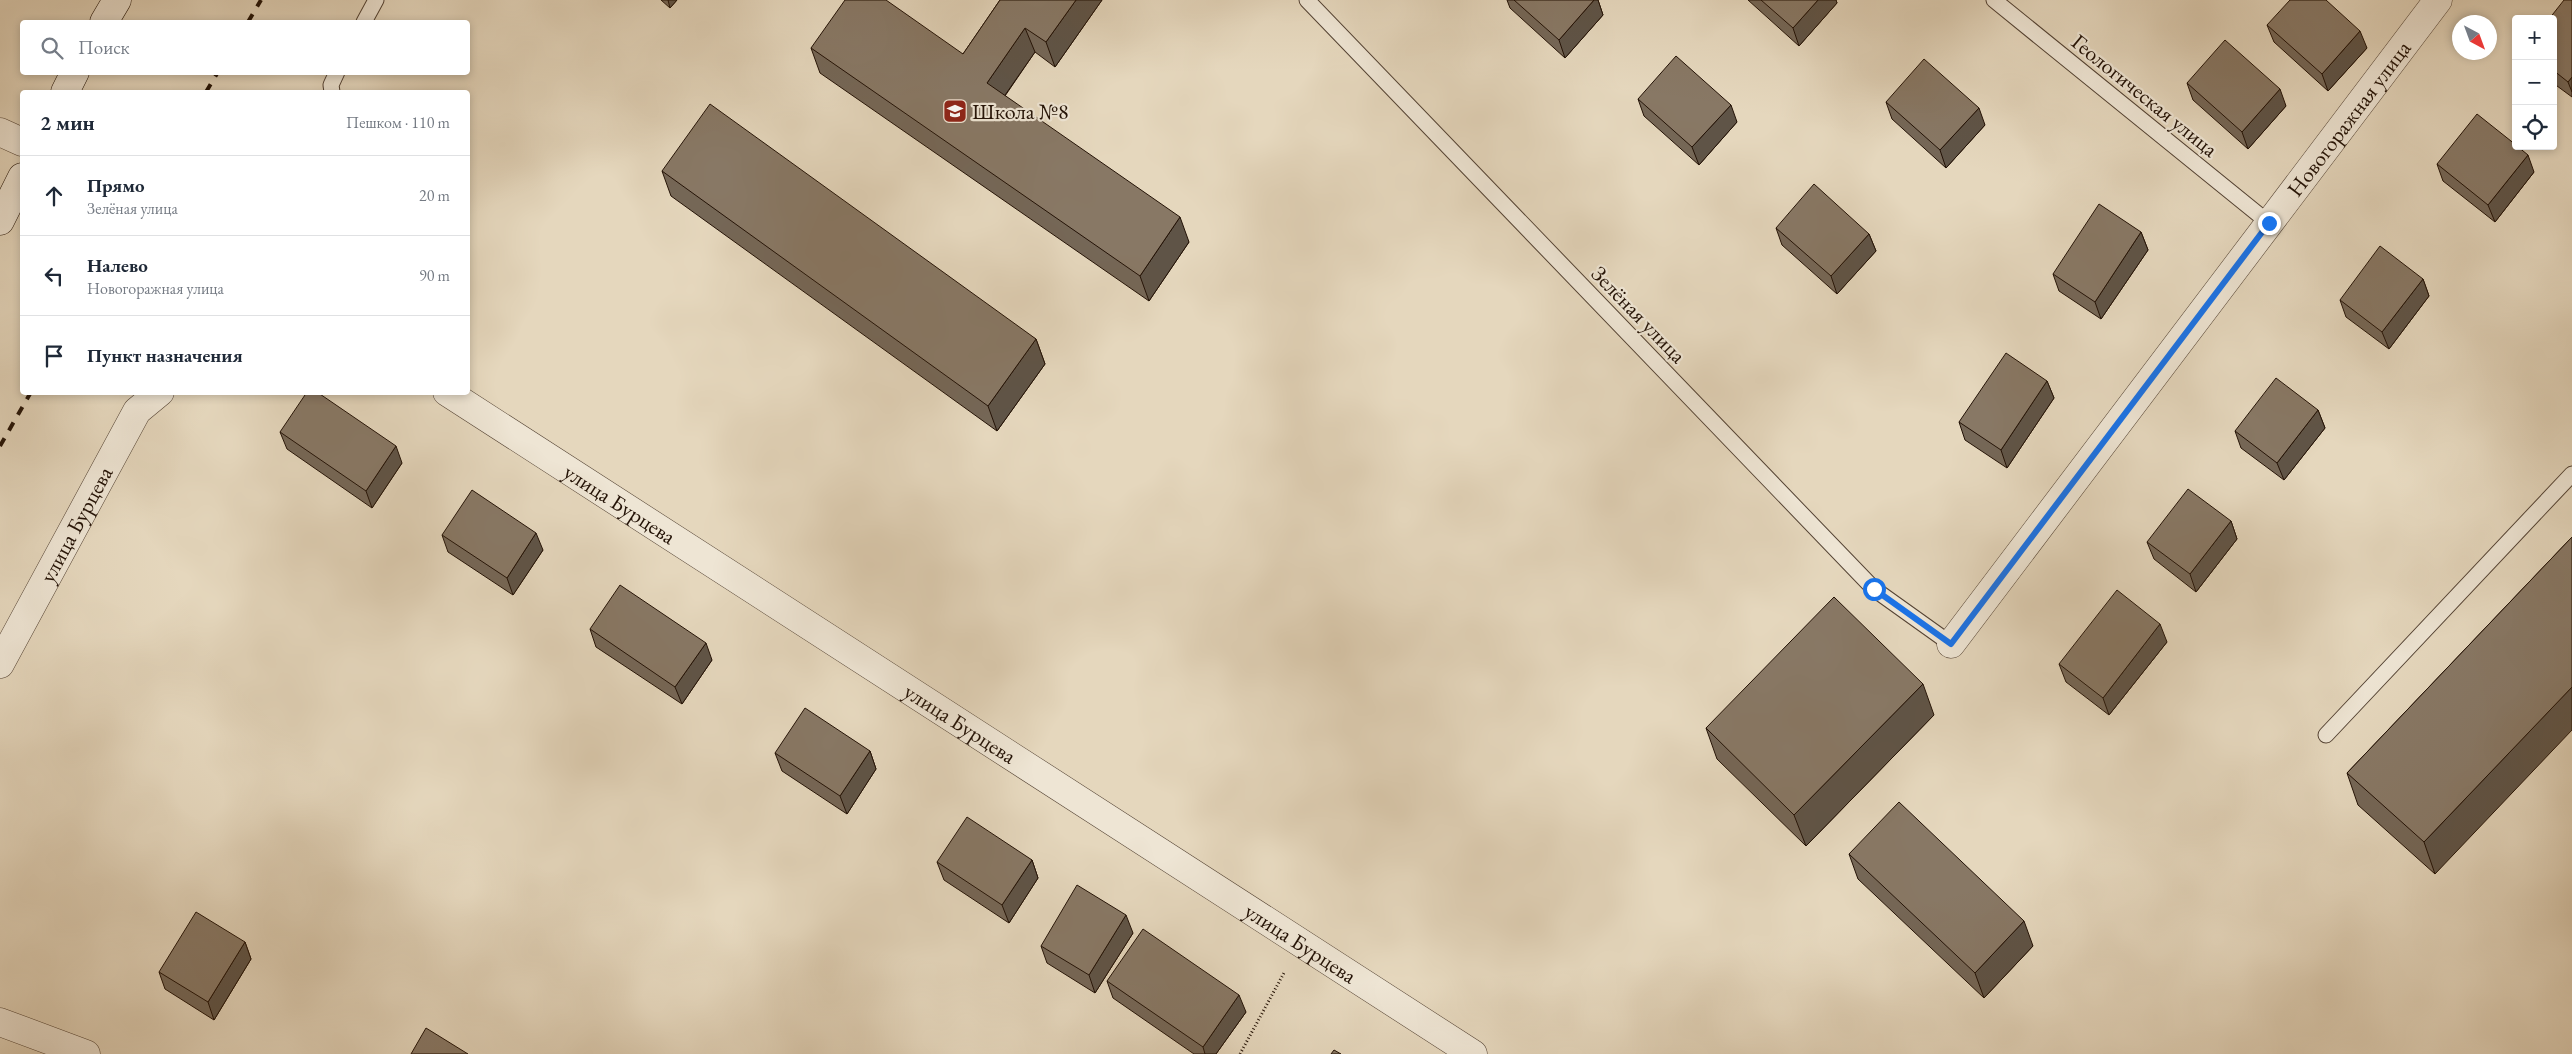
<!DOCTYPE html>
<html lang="ru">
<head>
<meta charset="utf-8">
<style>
  body { margin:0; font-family:"EB Garamond",serif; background:#f2f2f3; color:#1f2937 }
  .controls { position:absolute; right:15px; top:15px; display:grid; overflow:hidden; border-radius:5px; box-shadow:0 2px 8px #0003 }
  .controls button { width:45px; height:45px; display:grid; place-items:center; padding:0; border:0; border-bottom:1px solid #e0e1e3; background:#fff; color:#1f2937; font:25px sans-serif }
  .compass { position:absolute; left:2452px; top:15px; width:45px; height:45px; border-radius:50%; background:#fff; box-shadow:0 2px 8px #0003; rotate:139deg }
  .stop { position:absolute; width:15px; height:15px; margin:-11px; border:4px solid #1a73e8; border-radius:50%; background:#fff }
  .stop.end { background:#1a73e8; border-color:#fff; box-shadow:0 1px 5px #0008 }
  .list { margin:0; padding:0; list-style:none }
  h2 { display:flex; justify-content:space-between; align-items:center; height:65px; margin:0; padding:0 20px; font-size:21px }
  h2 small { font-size:16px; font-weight:400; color:#747a83 }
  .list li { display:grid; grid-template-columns:32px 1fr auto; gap:15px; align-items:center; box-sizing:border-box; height:80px; padding:0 20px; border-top:1px solid #e0e1e3 }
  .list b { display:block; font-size:19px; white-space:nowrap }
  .list p { margin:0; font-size:16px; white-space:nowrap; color:#747a83 }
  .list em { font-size:16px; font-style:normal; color:#747a83 }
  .icon { flex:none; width:28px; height:28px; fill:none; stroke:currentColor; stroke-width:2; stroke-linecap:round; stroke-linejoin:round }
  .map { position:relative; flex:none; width:2572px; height:1054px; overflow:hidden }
  .search { position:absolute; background:#fff; box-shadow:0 2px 8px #0003; left:20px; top:20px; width:450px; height:55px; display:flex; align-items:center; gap:12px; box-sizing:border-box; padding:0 18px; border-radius:5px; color:#747a83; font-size:19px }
  .panel { position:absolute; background:#fff; box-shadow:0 2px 8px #0003; left:20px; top:90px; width:450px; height:305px; border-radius:5px }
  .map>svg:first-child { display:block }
</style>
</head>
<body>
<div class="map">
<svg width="2572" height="1054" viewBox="0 0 2572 1054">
  <rect width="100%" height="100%" fill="#e5d7bd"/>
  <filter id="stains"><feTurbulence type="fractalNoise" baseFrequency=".004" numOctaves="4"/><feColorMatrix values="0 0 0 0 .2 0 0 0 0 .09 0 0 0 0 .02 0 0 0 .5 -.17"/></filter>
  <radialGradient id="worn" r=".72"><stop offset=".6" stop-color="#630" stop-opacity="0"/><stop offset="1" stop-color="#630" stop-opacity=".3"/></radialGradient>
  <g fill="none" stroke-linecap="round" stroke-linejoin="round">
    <!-- lane casing -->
    <g stroke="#544334" stroke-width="17">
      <g id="lane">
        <path d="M1307 0 1874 589 1951 644"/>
        <path d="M1994 0 2269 223"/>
        <path d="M364 22 376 0"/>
        <path d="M332 92 331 85 337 72"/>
        <path d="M2326 735 2572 474"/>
      </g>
    </g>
    <!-- street casing -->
    <g stroke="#544334" stroke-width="29">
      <g id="street">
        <path d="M0 132 22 142"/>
        <path id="s1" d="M447 392 1473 1054"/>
        <path id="s2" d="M1951 644 2438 0"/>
        <path id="s3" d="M0 664 137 411 160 392"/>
        <path d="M0 1022 86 1054"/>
      </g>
    </g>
    <!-- secondary casing -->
    <g stroke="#231206" stroke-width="29">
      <g id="secondary">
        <path d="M104 22 117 0"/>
        <path d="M65 92 75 72"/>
        <path d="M0 221 22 177"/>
      </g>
    </g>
    <!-- path -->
    <path stroke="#231206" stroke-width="3" stroke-dasharray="1 2.5" stroke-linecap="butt" d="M1240 1054 1285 971"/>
    <!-- lane -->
    <use href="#lane" stroke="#eee5d4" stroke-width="15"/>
    <!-- street -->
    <use href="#street" stroke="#eee5d4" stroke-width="28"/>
    <!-- secondary -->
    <use href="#secondary" stroke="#eee5d4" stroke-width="28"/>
    <!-- rail -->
    <g stroke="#231206" stroke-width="4" stroke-dasharray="9 9" stroke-linecap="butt">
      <path d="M248 22 261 0"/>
      <path d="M206 92 218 72"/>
      <path d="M0 446 31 392"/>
    </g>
  </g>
  <!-- wall -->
  <g fill="#756757" stroke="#231206">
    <path d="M661 0H677L670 8Z"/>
    <path d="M1000 0H1102L1055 67 1035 52 1005 96 1189 242 1149 301 820 73 811 48 963 54Z"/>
    <path d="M1507 0H1598L1603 15 1565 58 1510 8Z"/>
    <path d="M1748 0H1836L1837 3 1799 46Z"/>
    <path d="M2572 0V97L2553 83V19Z"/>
    <path d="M2267 25 2367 48 2328 91 2274 42Z"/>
    <path d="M2187 83 2286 106 2248 149 2193 100Z"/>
    <path d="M1638 99 1737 122 1699 165 1644 116Z"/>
    <path d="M1886 102 1985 125 1946 168 1892 119Z"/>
    <path d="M2437 164 2534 172 2495 222 2443 181Z"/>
    <path d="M662 171 1036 339 1045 364 997 431 671 196Z"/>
    <path d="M1776 228 1869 234 1876 251 1837 294 1782 245Z"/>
    <path d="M2141 232 2148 250 2101 319 2059 291 2053 274Z"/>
    <path d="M2423 279 2429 296 2389 349 2346 317 2340 300Z"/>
    <path d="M2047 381 2054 398 2007 468 1965 440 1959 422Z"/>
    <path d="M2318 410 2325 428 2284 480 2241 448 2235 431Z"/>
    <path d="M280 432 402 463 372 508 287 449Z"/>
    <path d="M2231 521 2237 539 2196 592 2154 559 2147 542Z"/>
    <path d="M442 535 543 550 513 595 448 552Z"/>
    <path d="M2572 537 2435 874 2358 805 2347 773Z"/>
    <path d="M590 629 712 660 682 704 596 647Z"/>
    <path d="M2167 642 2109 715 2066 682 2059 664Z"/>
    <path d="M1934 715 1806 846 1717 759 1706 728Z"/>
    <path d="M870 751 876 769 847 814 782 771 775 753Z"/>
    <path d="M1849 854 2033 946 1984 998 1858 879Z"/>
    <path d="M1032 860 1038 878 1009 923 944 880 937 862Z"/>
    <path d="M1133 933 1095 993 1047 963 1041 946Z"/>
    <path d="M245 942 251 959 214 1020 165 989 159 972Z"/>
    <path d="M1107 981 1246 1012 1216 1054H1194L1113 998Z"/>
  </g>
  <!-- shaded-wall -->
  <g fill="#5f5447" stroke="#231206">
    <path d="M668 0H677L670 8Z"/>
    <path d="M1076 0H1102L1055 67 1046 42Z"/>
    <path d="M1594 0H1598L1603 15 1565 58 1559 40Z"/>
    <path d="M1818 0H1836L1837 3 1799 46 1793 28Z"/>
    <path d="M1025 28 1035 52 996 108 987 83Z"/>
    <path d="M2360 31 2367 48 2328 91 2322 74Z"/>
    <path d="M2572 77V92L2568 82Z"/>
    <path d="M2280 89 2286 106 2248 149 2242 132Z"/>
    <path d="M1731 105 1737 122 1699 165 1692 147Z"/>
    <path d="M1979 108 1985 125 1946 168 1940 150Z"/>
    <path d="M2528 155 2534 172 2495 222 2488 205Z"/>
    <path d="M1180 217 1189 242 1149 301 1140 276Z"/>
    <path d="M2141 232 2148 250 2101 319 2095 302Z"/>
    <path d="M1869 234 1876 251 1837 294 1831 276Z"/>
    <path d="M2423 279 2429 296 2389 349 2382 332Z"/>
    <path d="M1036 339 1045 364 997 431 988 406Z"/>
    <path d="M2047 381 2054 398 2007 468 2001 450Z"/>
    <path d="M2318 410 2325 428 2284 480 2277 463Z"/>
    <path d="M396 446 402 463 372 508 366 491Z"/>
    <path d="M2231 521 2237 539 2196 592 2190 574Z"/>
    <path d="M536 533 543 550 513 595 507 578Z"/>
    <path d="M2160 624 2167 642 2109 715 2103 698Z"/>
    <path d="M706 643 712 660 682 704 675 687Z"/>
    <path d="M1923 684 1934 715 1806 846 1794 815Z"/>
    <path d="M2572 687V730L2435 874 2424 842Z"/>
    <path d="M870 751 876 769 847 814 840 796Z"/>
    <path d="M1032 860 1038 878 1009 923 1002 905Z"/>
    <path d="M1126 915 1133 933 1095 993 1089 975Z"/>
    <path d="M2024 921 2033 946 1984 998 1975 973Z"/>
    <path d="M245 942 251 959 214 1020 208 1002Z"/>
    <path d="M1239 995 1246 1012 1216 1054H1205L1203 1047Z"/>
  </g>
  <!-- building -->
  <g fill="#887865" stroke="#231206">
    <path d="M845 0H886L963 54 1000 0H1076L1046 42 1025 28 987 83 1180 217 1140 276 811 48Z"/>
    <path d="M1514 0H1594L1559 40Z"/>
    <path d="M1761 0H1818L1793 28Z"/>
    <path d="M2290 0H2326L2360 31 2322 74 2267 25Z"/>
    <path d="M2564 0H2572V77L2568 82 2553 70V19H2549Z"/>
    <path d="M2225 40 2280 89 2242 132 2187 83Z"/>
    <path d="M1676 56 1731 105 1692 147 1638 99Z"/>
    <path d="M1924 59 1979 108 1940 150 1886 102Z"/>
    <path d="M710 104 1036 339 988 406 662 171Z"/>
    <path d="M2477 114 2516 145V146H2517L2528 155 2488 205 2437 164Z"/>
    <path d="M1814 184 1869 234 1831 276 1776 228Z"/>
    <path d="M2099 204 2141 232 2095 302 2053 274Z"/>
    <path d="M2380 246 2423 279 2382 332 2340 300Z"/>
    <path d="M2006 353 2047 381 2001 450 1959 422Z"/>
    <path d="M2276 378 2318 410 2277 463 2235 431Z"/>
    <path d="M307 392H317L396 446 366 491 280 432Z"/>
    <path d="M2188 489 2231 521 2190 574 2147 542Z"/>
    <path d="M472 490 536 533 507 578 442 535Z"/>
    <path d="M2572 537V687L2424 842 2347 773Z"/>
    <path d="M620 585 706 643 675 687 590 629Z"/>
    <path d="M2117 590 2160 624 2103 698 2059 664Z"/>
    <path d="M1834 597 1923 684 1794 815 1706 728Z"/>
    <path d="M805 708 870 751 840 796 775 753Z"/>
    <path d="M1899 802 2024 921 1975 973 1849 854Z"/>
    <path d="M967 817 1032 860 1002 905 937 862Z"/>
    <path d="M1077 885 1126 915 1089 975 1041 946Z"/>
    <path d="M196 912 245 942 208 1002 159 972Z"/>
    <path d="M1143 929 1239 995 1203 1047 1107 981Z"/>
    <path d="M426 1028 468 1054H411Z"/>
    <path d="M1334 1050 1341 1054H1331Z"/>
  </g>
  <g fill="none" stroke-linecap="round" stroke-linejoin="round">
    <!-- route -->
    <path stroke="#1a73e8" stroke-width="6" d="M1874 589 1951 644 2269 223"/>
  </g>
  <!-- icons -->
  <defs>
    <g id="school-square" transform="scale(1.25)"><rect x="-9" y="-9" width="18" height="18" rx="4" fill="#8f2418" stroke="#eee5d4"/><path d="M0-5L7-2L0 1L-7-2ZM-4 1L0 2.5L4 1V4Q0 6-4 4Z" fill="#fff"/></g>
  </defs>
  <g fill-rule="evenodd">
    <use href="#school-square" x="955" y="111"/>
  </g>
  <g text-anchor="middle" stroke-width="4.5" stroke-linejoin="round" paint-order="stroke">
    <!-- street labels -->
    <g font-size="22" fill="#231206" stroke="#eee5d4">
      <text transform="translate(2145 95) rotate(39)" y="8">Геологическая улица</text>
      <text dy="8" stroke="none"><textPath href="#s2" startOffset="659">Новогоражная улица</textPath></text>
      <text transform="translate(1639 314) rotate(46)" y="8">Зелёная улица</text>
      <text dy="8" stroke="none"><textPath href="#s1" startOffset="206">улица Бурцева</textPath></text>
      <text dy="8" stroke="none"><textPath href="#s3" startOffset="159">улица Бурцева</textPath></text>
      <text dy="8" stroke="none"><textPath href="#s1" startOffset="611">улица Бурцева</textPath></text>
      <text dy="8" stroke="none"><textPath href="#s1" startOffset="1016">улица Бурцева</textPath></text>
    </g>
    <!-- poi labels -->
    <g font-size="22" fill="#231206" stroke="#eee5d4" text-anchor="start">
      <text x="972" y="119">Школа №8</text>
    </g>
  </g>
  <rect width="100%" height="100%" filter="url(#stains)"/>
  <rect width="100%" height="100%" fill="url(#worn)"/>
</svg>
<div class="controls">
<button>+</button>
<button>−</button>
<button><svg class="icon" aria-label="locate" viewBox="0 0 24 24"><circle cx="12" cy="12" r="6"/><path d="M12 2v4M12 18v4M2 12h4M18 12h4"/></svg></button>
</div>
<svg class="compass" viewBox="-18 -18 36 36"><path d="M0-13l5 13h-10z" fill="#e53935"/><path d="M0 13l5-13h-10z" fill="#747a83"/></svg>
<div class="stop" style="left:1874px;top:589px"></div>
<div class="stop end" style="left:2269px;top:223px"></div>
<div class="search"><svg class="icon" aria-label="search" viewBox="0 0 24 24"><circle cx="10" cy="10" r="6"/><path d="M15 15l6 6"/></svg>Поиск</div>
<section class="panel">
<h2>2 мин<small>Пешком · 110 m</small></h2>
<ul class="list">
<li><svg class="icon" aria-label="ahead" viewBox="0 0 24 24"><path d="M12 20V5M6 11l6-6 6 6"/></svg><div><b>Прямо</b><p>Зелёная улица</p></div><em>20 m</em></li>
<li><svg class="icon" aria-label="left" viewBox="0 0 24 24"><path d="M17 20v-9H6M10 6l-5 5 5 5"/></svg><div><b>Налево</b><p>Новогоражная улица</p></div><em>90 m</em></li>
<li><svg class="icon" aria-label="arrive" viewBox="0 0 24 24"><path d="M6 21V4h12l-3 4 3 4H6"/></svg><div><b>Пункт назначения</b></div></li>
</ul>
</section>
</div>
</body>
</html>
